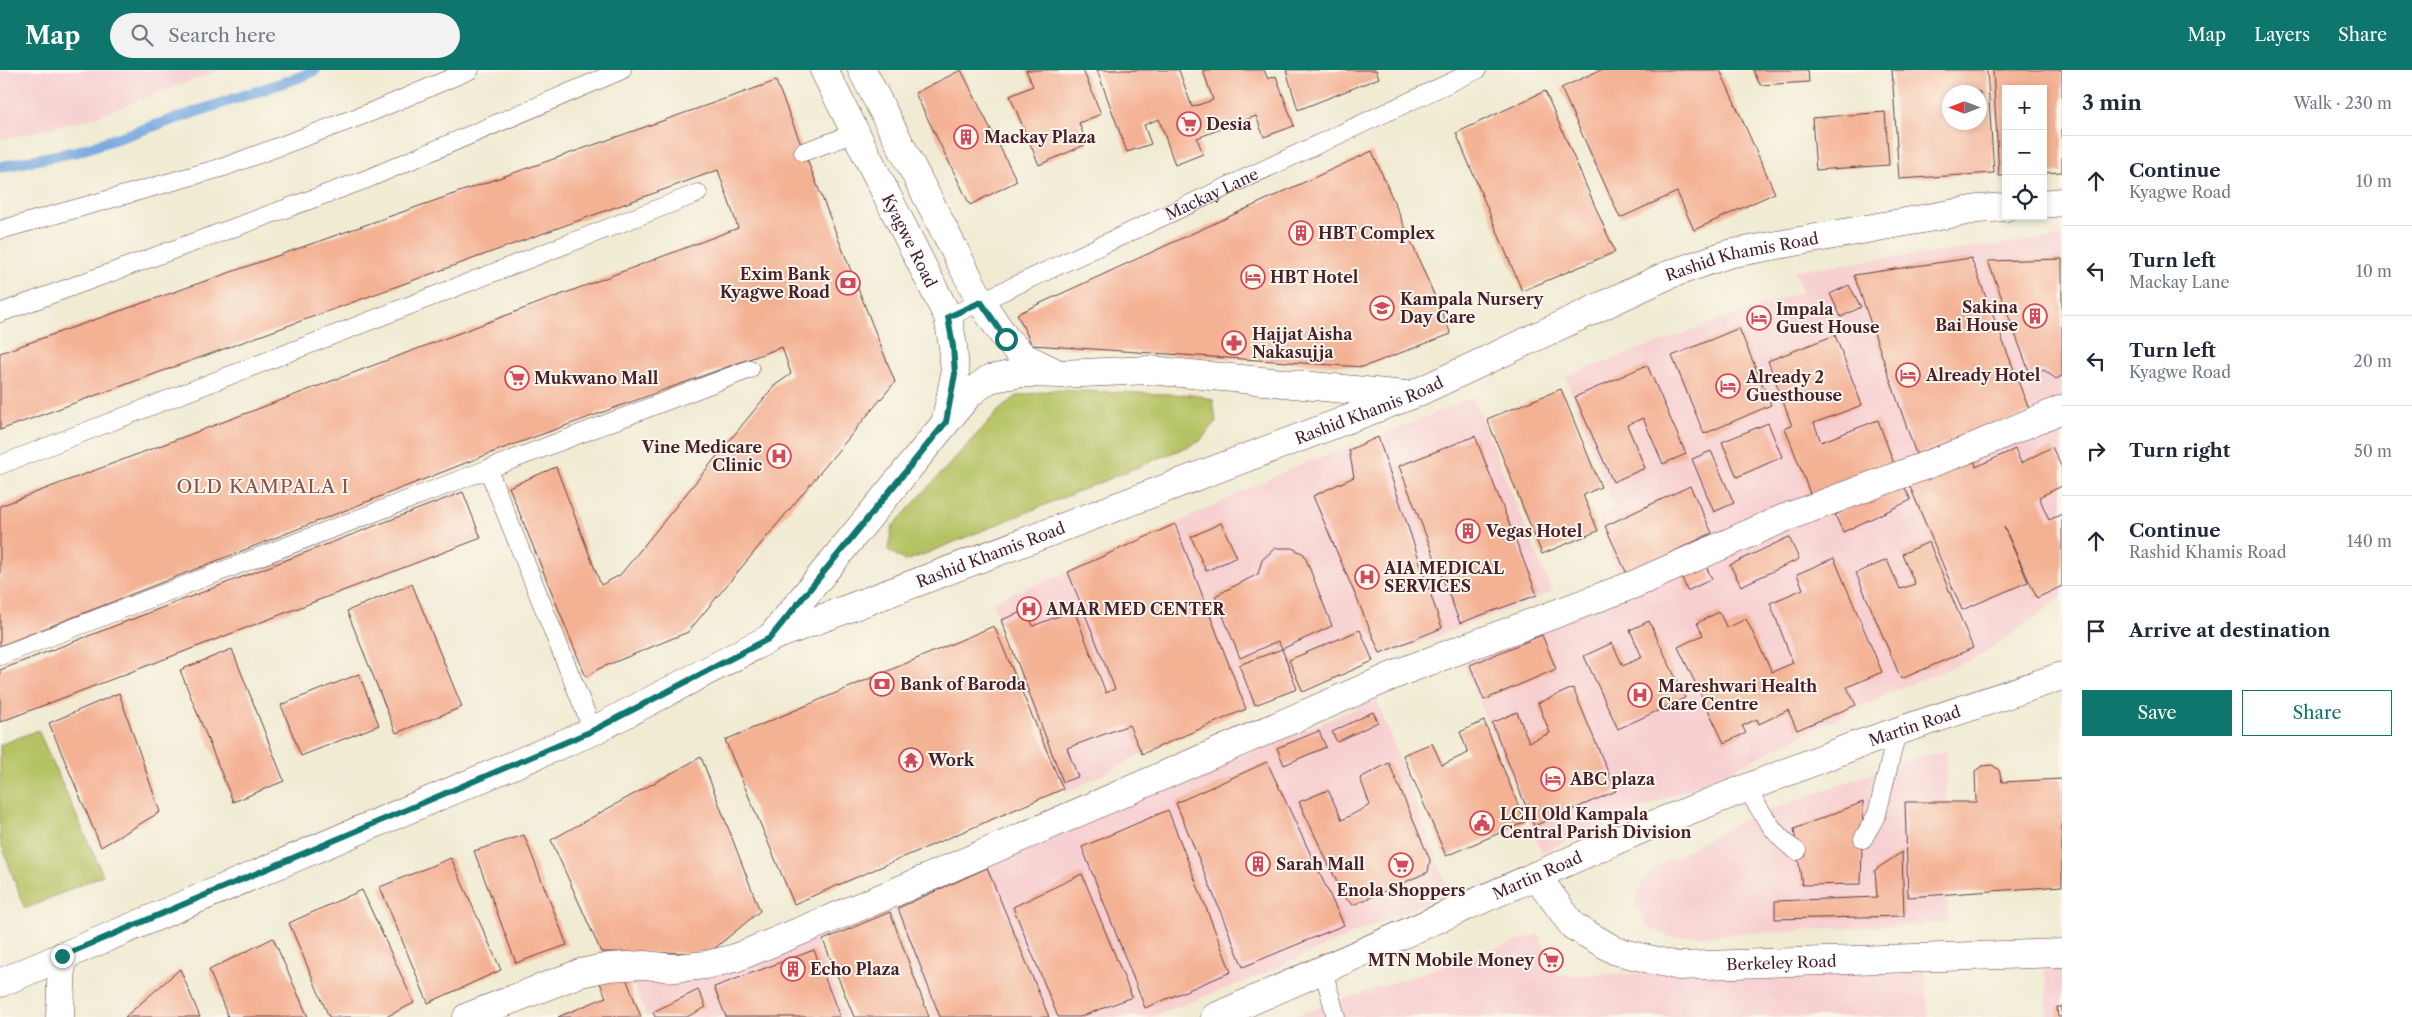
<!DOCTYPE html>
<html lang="en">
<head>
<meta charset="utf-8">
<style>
  body { margin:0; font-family:"Libre Caslon Text",serif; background:#f2f2f3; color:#1f2937 }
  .controls { position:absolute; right:15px; top:15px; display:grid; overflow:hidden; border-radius:0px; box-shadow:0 2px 8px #0003 }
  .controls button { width:45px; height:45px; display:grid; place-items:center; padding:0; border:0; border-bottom:1px solid #e0e1e3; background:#fff; color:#1f2937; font:25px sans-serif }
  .compass { position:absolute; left:1942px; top:15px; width:45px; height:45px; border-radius:50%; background:#fff; box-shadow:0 2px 8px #0003; rotate:270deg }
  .stop { position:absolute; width:15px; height:15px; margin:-11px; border:4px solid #0f766e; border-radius:50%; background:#fff }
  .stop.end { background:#0f766e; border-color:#fff; box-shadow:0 1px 5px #0008 }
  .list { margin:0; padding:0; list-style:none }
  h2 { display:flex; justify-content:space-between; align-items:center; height:65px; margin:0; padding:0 20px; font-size:21px }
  h2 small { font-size:16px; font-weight:400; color:#747a83 }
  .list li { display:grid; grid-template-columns:32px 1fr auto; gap:15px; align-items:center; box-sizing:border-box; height:90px; padding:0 20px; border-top:1px solid #e0e1e3 }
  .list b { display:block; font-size:19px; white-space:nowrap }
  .list p { margin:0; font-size:16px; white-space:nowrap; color:#747a83 }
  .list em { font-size:16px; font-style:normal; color:#747a83 }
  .actions { display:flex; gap:10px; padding:15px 20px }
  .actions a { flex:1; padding:11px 0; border:1px solid #0f766e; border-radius:0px; text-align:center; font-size:18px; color:#0f766e }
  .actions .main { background:#0f766e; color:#fff }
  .icon { flex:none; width:28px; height:28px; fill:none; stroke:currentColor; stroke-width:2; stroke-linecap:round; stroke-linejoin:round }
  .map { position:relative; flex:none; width:2062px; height:947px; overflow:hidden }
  header { display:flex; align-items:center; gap:30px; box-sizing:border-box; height:70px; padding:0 25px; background:#0f766e; color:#fff }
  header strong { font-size:24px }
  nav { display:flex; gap:28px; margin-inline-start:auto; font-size:18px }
  .search { width:350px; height:45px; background:#f2f2f3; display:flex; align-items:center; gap:12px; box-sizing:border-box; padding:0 18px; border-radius:28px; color:#747a83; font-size:19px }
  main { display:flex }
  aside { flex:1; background:#fff }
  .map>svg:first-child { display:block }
</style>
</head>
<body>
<header>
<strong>Map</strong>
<div class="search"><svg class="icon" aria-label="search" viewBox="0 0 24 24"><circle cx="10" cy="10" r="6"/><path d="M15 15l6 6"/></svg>Search here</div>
<nav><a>Map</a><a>Layers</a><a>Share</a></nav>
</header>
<main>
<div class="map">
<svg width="2062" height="947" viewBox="0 0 2062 947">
  <rect width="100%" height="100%" fill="#fbf7ec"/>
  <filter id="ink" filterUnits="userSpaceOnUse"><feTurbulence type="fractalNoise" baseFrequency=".02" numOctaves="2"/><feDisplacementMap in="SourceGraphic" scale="10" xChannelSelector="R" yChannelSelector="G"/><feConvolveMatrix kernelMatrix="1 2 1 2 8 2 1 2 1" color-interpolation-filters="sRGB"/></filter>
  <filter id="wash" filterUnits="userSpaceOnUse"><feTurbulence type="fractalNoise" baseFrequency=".0096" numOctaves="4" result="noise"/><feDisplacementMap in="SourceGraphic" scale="20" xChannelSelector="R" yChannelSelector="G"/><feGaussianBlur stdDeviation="1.12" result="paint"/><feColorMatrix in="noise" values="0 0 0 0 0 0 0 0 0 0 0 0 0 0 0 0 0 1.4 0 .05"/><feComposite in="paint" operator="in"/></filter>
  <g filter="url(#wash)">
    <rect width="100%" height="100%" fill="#f1ebd3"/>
    <!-- built -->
    <g fill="#f7cfd0" fill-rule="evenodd">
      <path d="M0 0H220L90 49 0 70Z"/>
      <path d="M2062 167V339L1619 507 1597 447 1614 436 1565 306 1803 221 1793 200Z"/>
      <path d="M1473 327 1552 522 1246 639 1175 454 1296 396 1378 367Z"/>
      <path d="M2062 350V527L1982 585 1891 622 1725 703 1542 782 1463 593 1722 484ZM1745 536V537L1800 663 1797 660Z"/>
      <path d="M1068 502 1142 684 1066 723 992 531Z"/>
      <path d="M1377 630 1449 822 1243 912 1151 947H933L891 835 1170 716Z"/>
      <path d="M1946 681 1948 853 1670 867 1648 857 1638 838 1635 828 1644 810 1657 797 1736 753 1906 690Z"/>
      <path d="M1539 864 1557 906 1925 893 1928 947H1290Z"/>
      <path d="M813 868 846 947H647L630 907Z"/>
      <path d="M2062 889V947H2048L2044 890Z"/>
    </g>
    <!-- green -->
    <g fill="#b6c365" stroke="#807148">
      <path d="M1053 320 1196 325 1213 330 1216 352 1199 372 920 486 905 491 888 480 892 457 999 340 1017 326Z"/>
      <path d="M38 660 103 805 25 839 0 771V675Z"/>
    </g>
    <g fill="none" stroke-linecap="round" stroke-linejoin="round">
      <!-- stream -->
      <path stroke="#73a7e0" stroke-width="11" d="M0 97 79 81 303 6 315 0"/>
    </g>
    <g id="blocks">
      <!-- building -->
      <g fill="#f4b295" fill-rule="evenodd">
        <path d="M961 0 1017 111 970 135 915 23Z"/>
        <path d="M1026 0H1083L1101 44 1079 53 1087 74 1039 95 1010 26 1033 16Z"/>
        <path d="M1097 0H1179L1192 37 1213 30 1203 0H1264L1268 9 1276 6 1294 56 1264 67 1256 46 1197 68 1203 84 1175 95 1159 49 1144 55 1151 74 1127 82Z"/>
        <path d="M1286 0H1376L1379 8 1298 40Z"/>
        <path d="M1600 0H1720L1775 123 1694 160 1677 122 1620 148 1561 18Z"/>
        <path d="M1753 0H1808L1809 12 1760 15Z"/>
        <path d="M1892 0H1987L1994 103 1899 109ZM1950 22H1980V52H1950Z"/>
        <path d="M1993 0H2062V102L2043 103V19H2006V106H1999Z"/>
        <path d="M776 11 895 312 688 562 598 599 586 607 509 417 556 397 601 515 620 505 774 316 791 304 782 277 496 381 0 576V436L738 158 718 100 0 360V283Z"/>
        <path d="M1545 21 1615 182 1522 221 1456 63Z"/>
        <path d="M1885 42 1889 95 1816 100 1812 48Z"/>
        <path d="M1372 81 1451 264 1363 297 1032 275 1017 244Z"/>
        <path d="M1971 188 2030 342 1916 384 1854 205Z"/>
        <path d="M2062 189V306L2056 309 2044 300 2030 304 1988 191Z"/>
        <path d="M1849 215 1861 237 1841 247 1830 224Z"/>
        <path d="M1739 258 1771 335 1704 364 1672 286Z"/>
        <path d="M1835 265 1862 335 1814 353 1821 372 1878 350 1894 394 1811 426 1785 358 1792 356 1768 291Z"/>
        <path d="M1647 295 1686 384 1663 394 1643 348 1627 355 1645 398 1613 412 1575 327Z"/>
        <path d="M1561 319 1601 417 1583 425 1598 461 1542 484 1487 349Z"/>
        <path d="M1768 353 1782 387 1737 407 1722 372Z"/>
        <path d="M1475 366 1537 525 1460 553 1399 396Z"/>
        <path d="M1378 367 1442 558 1380 583 1313 426 1354 407 1349 380Z"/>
        <path d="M2052 377 2062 398V416L2039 427 2049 450 2062 444V516L2037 528 2004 457 2028 512 1962 540 1908 412 1973 384 1976 397 2015 379 2021 393Z"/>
        <path d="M1711 381 1734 433 1714 442 1692 389Z"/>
        <path d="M1902 412 1911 430 1843 462 1835 445Z"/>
        <path d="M1690 416 1712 463 1627 504 1605 456Z"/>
        <path d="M463 422 481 468 0 652V600Z"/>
        <path d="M1221 453 1237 487 1206 501 1191 467Z"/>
        <path d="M1175 454 1246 639 1142 684 1129 655 1067 678 1078 707 1063 712 1001 550 1027 540 1033 556 1074 540 1106 623 1115 619 1068 502Z"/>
        <path d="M1789 467 1799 489 1741 516 1730 495Z"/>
        <path d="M1929 472 1973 578 1901 609 1856 503 1887 490 1900 519 1915 514 1902 484Z"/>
        <path d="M1275 478H1292L1304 484 1332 556 1282 579 1278 571 1240 588 1215 526 1258 504 1262 490Z"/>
        <path d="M1834 488 1882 602 1847 617 1856 635 1797 660 1788 640 1759 654 1757 649 1742 656 1746 663 1724 673 1678 577 1703 565 1697 553 1719 542 1727 558 1746 549 1772 602 1793 593 1770 533 1803 519 1797 504Z"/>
        <path d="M1706 496 1712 509 1687 521 1682 507Z"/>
        <path d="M412 514 462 637 396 663 347 541Z"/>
        <path d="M1649 551 1685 628 1618 659 1584 586 1612 573 1623 596 1642 587 1630 560Z"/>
        <path d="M994 556 1063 719 794 834 725 670Z"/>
        <path d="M1360 560 1373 591 1303 622 1289 590Z"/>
        <path d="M1542 565 1556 599 1484 630 1470 595Z"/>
        <path d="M232 579 284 711 233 732 180 600Z"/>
        <path d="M1282 579 1297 619 1255 635 1239 595Z"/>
        <path d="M359 604 379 655 301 686 281 635Z"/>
        <path d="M1573 618 1616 721 1534 756 1492 653 1517 642 1529 672 1550 663 1538 633Z"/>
        <path d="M119 623 160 742 101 777 49 653Z"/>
        <path d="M1373 642 1378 652 1337 672 1332 662Z"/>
        <path d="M1484 651 1525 752 1446 786 1403 685 1432 673 1442 695 1468 683 1460 662Z"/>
        <path d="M1319 661 1326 677 1284 695 1277 678Z"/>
        <path d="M701 687 760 841 709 883 601 882 551 770Z"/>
        <path d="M1267 692 1344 855 1243 897 1176 733Z"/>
        <path d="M1389 693 1430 790 1428 802 1353 835 1344 827 1299 732 1328 720 1342 750 1370 735 1360 708Z"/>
        <path d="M1992 695 1999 700 2002 712 2062 709V816L1908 827 1905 732H1976L1975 701 1982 696Z"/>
        <path d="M1863 732 1861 814 1802 815 1794 759Z"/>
        <path d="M1168 740 1231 902 1145 938 1082 777Z"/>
        <path d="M524 765 567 875 516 893 474 781Z"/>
        <path d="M1902 782 1904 846 1775 849V831L1877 827 1875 800Z"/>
        <path d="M451 788 501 900 428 933 380 817Z"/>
        <path d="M987 798 1049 947H940L898 838Z"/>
        <path d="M1082 804 1132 927 1080 947H1058L1013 837Z"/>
        <path d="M362 820 414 933 386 947H329L289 853Z"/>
        <path d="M890 842 929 947H854L823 870Z"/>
        <path d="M273 868 308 947H228L209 900Z"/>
        <path d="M814 880 840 947H726L714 917Z"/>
        <path d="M180 899 200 947H125Z"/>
        <path d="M624 903 641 947H558L606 927 600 913Z"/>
        <path d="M698 920 706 937 687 947H655L653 942Z"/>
        <path d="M2057 937H2062V947H2058Z"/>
      </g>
    </g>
  </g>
  <g filter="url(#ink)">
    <use href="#blocks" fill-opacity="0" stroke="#633e44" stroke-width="1"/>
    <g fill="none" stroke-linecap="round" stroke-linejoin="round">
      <!-- lane casing -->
      <g stroke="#633e44" stroke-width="19">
        <g id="lane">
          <path d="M803 82 856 63"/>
          <path d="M0 160 224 97 374 41 470 0"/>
          <path d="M0 243 367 109 622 0"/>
          <path id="s1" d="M948 247 1477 0"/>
          <path d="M0 395 698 123"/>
          <path d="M488 399 750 299"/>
          <path d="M0 586 488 399 593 661"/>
          <path d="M1746 718C1761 740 1774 767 1797 781"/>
          <path d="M1863 769 1877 744 1897 662"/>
          <path d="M1323 899 1336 947"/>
        </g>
      </g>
      <!-- street casing -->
      <g stroke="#633e44" stroke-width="29">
        <g id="street">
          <path id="s2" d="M1536 805 1573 856 1616 881 1678 896 2062 883"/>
          <path d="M60 947 62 886"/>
          <path d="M467 947 580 903 609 897 644 895 675 898 706 895 735 888 893 823 1406 600 1635 514 1782 449 1964 381 2062 339"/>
        </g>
      </g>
      <!-- secondary casing -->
      <g stroke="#633e44" stroke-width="29">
        <g id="secondary">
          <path id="s3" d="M824 0 948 247 953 276 955 304 946 349"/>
          <path d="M862 0 981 232 1006 269 1024 287 1053 301"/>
          <path d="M2043 134 2062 132"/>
          <path d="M771 567 969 324 989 309 1021 303 1060 304 1150 300 1405 325"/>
          <path id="s4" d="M0 913 593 661 770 568 1412 325 1668 205 1728 184 1978 139 2006 137"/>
          <path id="s5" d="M1215 947 1642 759 1851 677 2062 606"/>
        </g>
      </g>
      <!-- lane -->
      <use href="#lane" stroke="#fff" stroke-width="18"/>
      <!-- street -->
      <use href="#street" stroke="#fff" stroke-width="28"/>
      <!-- secondary -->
      <use href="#secondary" stroke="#fff" stroke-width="28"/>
    </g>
  </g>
  <g fill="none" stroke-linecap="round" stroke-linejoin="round" filter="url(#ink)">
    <!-- route -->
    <path stroke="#0f766e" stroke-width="6" d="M62 886 592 661 770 568 946 352 955 304 953 276 948 247 981 232 1006 269"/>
  </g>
  <!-- icons -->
  <defs>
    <g id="supermarket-ring" transform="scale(1.25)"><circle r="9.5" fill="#fbf7ec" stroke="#d1495b" stroke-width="1.5"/><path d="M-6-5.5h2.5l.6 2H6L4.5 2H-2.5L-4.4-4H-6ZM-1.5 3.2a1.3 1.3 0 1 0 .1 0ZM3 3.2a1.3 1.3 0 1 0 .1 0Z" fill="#d1495b"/></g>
    <g id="building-ring" transform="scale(1.25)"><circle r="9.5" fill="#fbf7ec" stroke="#d1495b" stroke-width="1.5"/><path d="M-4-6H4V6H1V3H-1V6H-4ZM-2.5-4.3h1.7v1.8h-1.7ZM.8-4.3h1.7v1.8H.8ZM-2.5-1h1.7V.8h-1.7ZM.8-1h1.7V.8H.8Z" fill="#d1495b"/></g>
    <g id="hotel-ring" transform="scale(1.25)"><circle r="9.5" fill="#fbf7ec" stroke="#d1495b" stroke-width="1.5"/><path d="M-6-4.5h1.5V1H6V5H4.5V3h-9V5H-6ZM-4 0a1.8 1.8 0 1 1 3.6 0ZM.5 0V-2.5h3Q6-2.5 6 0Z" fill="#d1495b"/></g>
    <g id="bank-ring" transform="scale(1.25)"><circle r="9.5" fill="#fbf7ec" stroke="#d1495b" stroke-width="1.5"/><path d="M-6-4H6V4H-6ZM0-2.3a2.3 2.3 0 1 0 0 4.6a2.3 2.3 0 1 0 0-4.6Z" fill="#d1495b"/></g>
    <g id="school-ring" transform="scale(1.25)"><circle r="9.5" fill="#fbf7ec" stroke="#d1495b" stroke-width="1.5"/><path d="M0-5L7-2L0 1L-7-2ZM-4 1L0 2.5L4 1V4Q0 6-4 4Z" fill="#d1495b"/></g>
    <g id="pharmacy-ring" transform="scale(1.25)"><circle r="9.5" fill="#fbf7ec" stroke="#d1495b" stroke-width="1.5"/><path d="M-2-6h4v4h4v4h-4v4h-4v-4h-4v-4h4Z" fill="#d1495b"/></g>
    <g id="hospital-ring" transform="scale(1.25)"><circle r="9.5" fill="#fbf7ec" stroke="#d1495b" stroke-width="1.5"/><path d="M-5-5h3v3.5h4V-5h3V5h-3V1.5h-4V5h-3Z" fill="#d1495b"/></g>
    <g id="temple-ring" transform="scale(1.25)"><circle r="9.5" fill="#fbf7ec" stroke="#d1495b" stroke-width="1.5"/><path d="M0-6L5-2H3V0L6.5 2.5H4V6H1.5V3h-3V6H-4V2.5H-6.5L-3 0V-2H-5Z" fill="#d1495b"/></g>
    <g id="civic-ring" transform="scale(1.25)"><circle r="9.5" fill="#fbf7ec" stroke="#d1495b" stroke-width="1.5"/><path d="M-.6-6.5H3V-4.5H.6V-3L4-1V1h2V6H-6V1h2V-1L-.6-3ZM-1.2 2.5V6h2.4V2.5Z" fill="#d1495b"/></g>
  </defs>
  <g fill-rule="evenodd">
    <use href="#supermarket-ring" x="1189" y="54"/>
    <use href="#building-ring" x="966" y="67"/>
    <use href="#building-ring" x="1301" y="163"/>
    <use href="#hotel-ring" x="1253" y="207"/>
    <use href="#bank-ring" x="848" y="213"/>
    <use href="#school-ring" x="1382" y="238"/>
    <use href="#building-ring" x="2035" y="246"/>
    <use href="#hotel-ring" x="1759" y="248"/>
    <use href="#pharmacy-ring" x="1234" y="273"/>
    <use href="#hotel-ring" x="1908" y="305"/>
    <use href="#supermarket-ring" x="517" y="308"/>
    <use href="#hotel-ring" x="1728" y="316"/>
    <use href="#hospital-ring" x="779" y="386"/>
    <use href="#building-ring" x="1468" y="461"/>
    <use href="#hospital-ring" x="1367" y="507"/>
    <use href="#hospital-ring" x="1029" y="539"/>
    <use href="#bank-ring" x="882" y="614"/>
    <use href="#hospital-ring" x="1640" y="625"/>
    <use href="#temple-ring" x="911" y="690"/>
    <use href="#hotel-ring" x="1553" y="709"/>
    <use href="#civic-ring" x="1482" y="753"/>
    <use href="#building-ring" x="1258" y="794"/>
    <use href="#supermarket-ring" x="1401" y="795"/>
    <use href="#supermarket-ring" x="1551" y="890"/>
    <use href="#building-ring" x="793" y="899"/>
  </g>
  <g text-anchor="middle" stroke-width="4" stroke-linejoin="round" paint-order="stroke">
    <!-- poi labels -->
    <g font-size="16" font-weight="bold" fill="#4a1f2b" stroke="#fbf7ec" text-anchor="start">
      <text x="1206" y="60">Desia</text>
      <text x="984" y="73">Mackay Plaza</text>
      <text x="1318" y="169">HBT Complex</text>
      <text x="830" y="210" text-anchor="end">Exim Bank<tspan x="830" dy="18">Kyagwe Road</tspan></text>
      <text x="1270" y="213">HBT Hotel</text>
      <text x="1400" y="235">Kampala Nursery<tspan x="1400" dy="18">Day Care</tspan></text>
      <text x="2018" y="243" text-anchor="end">Sakina<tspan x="2018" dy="18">Bai House</tspan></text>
      <text x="1776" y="245">Impala<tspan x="1776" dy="18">Guest House</tspan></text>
      <text x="1252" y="270">Hajjat Aisha<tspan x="1252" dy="18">Nakasujja</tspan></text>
      <text x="1926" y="311">Already Hotel</text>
      <text x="1746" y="313">Already 2<tspan x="1746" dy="18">Guesthouse</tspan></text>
      <text x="534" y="314">Mukwano Mall</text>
      <text x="762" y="383" text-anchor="end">Vine Medicare<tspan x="762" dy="18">Clinic</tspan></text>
      <text x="1486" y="467">Vegas Hotel</text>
      <text x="1384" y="504">AIA MEDICAL<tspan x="1384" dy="18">SERVICES</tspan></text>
      <text x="1046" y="545">AMAR MED CENTER</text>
      <text x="900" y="620">Bank of Baroda</text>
      <text x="1658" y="622">Mareshwari Health<tspan x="1658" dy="18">Care Centre</tspan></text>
      <text x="928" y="696">Work</text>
      <text x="1570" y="715">ABC plaza</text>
      <text x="1500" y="750">LCII Old Kampala<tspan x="1500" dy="18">Central Parish Division</tspan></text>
      <text x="1276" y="800">Sarah Mall</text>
      <text x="1401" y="826" text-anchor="middle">Enola Shoppers</text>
      <text x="1534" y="896" text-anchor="end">MTN Mobile Money</text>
      <text x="810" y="905">Echo Plaza</text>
    </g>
    <!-- street labels -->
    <g font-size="16" fill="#4a1f2b" stroke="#fbf7ec">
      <text dy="6" stroke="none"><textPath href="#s1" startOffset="291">Mackay Lane</textPath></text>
      <text dy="6" stroke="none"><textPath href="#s3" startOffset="191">Kyagwe Road</textPath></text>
      <text dy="6" stroke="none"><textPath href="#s4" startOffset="1890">Rashid Khamis Road</textPath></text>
      <text dy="6" stroke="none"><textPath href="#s4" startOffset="1485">Rashid Khamis Road</textPath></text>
      <text dy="6" stroke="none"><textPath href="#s4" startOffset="1080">Rashid Khamis Road</textPath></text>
      <text dy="6" stroke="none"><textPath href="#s5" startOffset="758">Martin Road</textPath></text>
      <text dy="6" stroke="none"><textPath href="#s5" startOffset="352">Martin Road</textPath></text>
      <text dy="6" stroke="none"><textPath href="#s2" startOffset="280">Berkeley Road</textPath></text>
    </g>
    <!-- quarter labels -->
    <g font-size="19" letter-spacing="1" fill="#865250" stroke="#fbf7ec">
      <text x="263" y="423">OLD KAMPALA I</text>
    </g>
  </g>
</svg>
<div class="controls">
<button>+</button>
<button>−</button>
<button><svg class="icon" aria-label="locate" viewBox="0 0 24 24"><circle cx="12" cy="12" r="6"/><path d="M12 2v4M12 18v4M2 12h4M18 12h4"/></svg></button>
</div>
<svg class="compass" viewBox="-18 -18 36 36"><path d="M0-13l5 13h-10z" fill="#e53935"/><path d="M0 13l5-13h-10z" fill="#747a83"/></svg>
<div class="stop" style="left:1006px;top:269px"></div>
<div class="stop end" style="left:62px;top:886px"></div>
</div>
<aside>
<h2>3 min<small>Walk · 230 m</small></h2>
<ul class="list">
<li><svg class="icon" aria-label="ahead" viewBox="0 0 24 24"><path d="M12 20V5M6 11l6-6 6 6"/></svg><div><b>Continue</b><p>Kyagwe Road</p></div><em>10 m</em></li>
<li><svg class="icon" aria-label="left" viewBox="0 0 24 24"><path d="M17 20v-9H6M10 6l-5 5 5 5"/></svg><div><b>Turn left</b><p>Mackay Lane</p></div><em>10 m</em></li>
<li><svg class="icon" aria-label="left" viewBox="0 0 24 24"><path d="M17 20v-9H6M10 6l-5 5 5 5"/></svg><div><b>Turn left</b><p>Kyagwe Road</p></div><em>20 m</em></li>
<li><svg class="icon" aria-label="right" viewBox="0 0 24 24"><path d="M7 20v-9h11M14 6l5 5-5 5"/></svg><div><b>Turn right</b></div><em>50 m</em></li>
<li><svg class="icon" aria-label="ahead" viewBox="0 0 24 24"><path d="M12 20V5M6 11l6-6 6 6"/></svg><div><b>Continue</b><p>Rashid Khamis Road</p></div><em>140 m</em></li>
<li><svg class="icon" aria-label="arrive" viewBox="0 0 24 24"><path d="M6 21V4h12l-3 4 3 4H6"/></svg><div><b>Arrive at destination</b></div></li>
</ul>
<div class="actions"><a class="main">Save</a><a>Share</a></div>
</aside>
</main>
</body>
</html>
